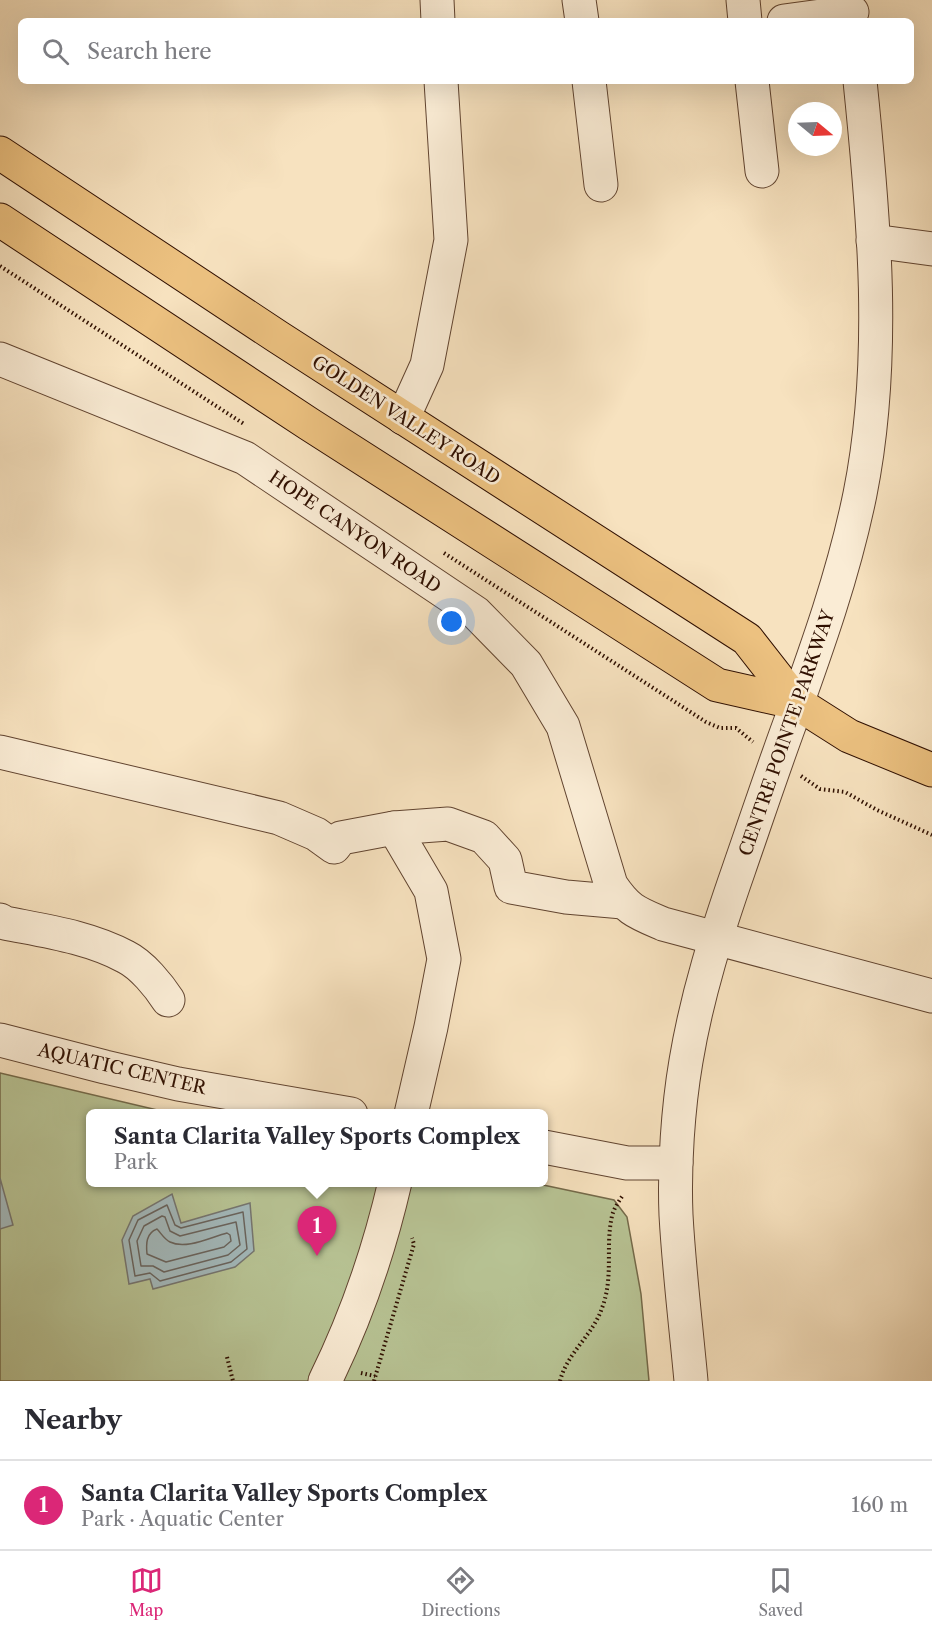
<!DOCTYPE html>
<html lang="en">
<head>
<meta charset="utf-8">
<style>
  body { margin:0; font-family:"Libre Caslon Text",serif; background:#f7f7f7; color:#2b2b33 }
  .compass { position:absolute; left:788px; top:102px; width:54px; height:54px; border-radius:50%; background:#fff; box-shadow:0 6px 24px #0002; rotate:109deg }
  .you { position:absolute; left:452px; top:622px; width:21px; height:21px; margin:-15px; border:4px solid #fff; border-radius:50%; background:#1a73e8; box-shadow:0 0 0 9px #1a73e833 }
  .badge { display:grid; place-items:center; width:39px; height:39px; border-radius:50%; background:#db2777; color:#fff; font-size:20px; font-weight:700 }
  .pin { position:absolute; translate:-50% -50px; filter:drop-shadow(0 2px 3px #0008) }
  .pin::after { content:''; position:absolute; top:32px; width:21px; height:18px; background:inherit; clip-path:polygon(0 0,100% 0,50% 100%) }
  .popup { position:absolute; left:86px; top:1109px; width:462px; height:78px; box-sizing:border-box; display:grid; place-content:center; border-radius:9px; background:#fff; filter:drop-shadow(0 2px 4px #0005); font-size:20px; white-space:nowrap; color:#7c7c81 }
  .popup b { font-size:22px; color:#2b2b33 }
  .popup::after { content:''; position:absolute; left:50%; top:100%; margin-left:-12px; border:12px solid transparent; border-top-color:#fff }
  .list { margin:0; padding:0; list-style:none }
  h2 { display:flex; justify-content:space-between; align-items:center; height:78px; margin:0; padding:0 24px; font-size:26px }
  h2 small { font-size:20px; font-weight:400; color:#7c7c81 }
  .list li { display:grid; grid-template-columns:39px 1fr auto; gap:18px; align-items:center; box-sizing:border-box; height:90px; padding:0 24px; border-top:2px solid #e1e1e2 }
  .list b { display:block; font-size:22px; white-space:nowrap }
  .list p { margin:0; font-size:20px; white-space:nowrap; color:#7c7c81 }
  .list em { font-size:20px; font-style:normal; color:#7c7c81 }
  .icon { flex:none; width:33px; height:33px; fill:none; stroke:currentColor; stroke-width:2; stroke-linecap:round; stroke-linejoin:round }
  .map { position:relative; flex:none; width:932px; height:1381px; overflow:hidden }
  .search { position:absolute; background:#fff; box-shadow:0 6px 24px #0002; left:18px; right:18px; top:18px; height:66px; display:flex; align-items:center; gap:15px; box-sizing:border-box; padding:0 21px; border-radius:9px; color:#7c7c81; font-size:22px }
  .sheet { height:168px; background:#fff }
  nav { display:flex; justify-content:space-around; align-items:center; box-sizing:border-box; height:84px; border-top:2px solid #e1e1e2; background:#fff; font-size:16px; color:#7c7c81 }
  nav a { display:grid; justify-items:center; gap:3px }
  nav .on { color:#db2777 }
  .map>svg:first-child { display:block }
</style>
</head>
<body>
<div class="map">
<svg width="932" height="1381" viewBox="0 0 932 1381">
  <rect width="100%" height="100%" fill="#f7e2bf"/>
  <filter id="stains"><feTurbulence type="fractalNoise" baseFrequency=".00333" numOctaves="4"/><feColorMatrix values="0 0 0 0 .2 0 0 0 0 .09 0 0 0 0 .02 0 0 0 .5 -.17"/></filter>
  <radialGradient id="worn" r=".72"><stop offset=".6" stop-color="#630" stop-opacity="0"/><stop offset="1" stop-color="#630" stop-opacity=".3"/></radialGradient>
  <!-- green -->
  <path fill="#b8c495" stroke="#746a4a" stroke-width="1.5" d="M0 1073 170 1113 91 1114V1182H529L614 1200 627 1217 641 1294 649 1381H0Z"/>
  <!-- water -->
  <g fill="#a3babd" stroke="#757671" stroke-width="1.5">
    <path d="M0 1178 13 1225 0 1229Z"/>
    <path d="M172 1194 181 1223 250 1203 254 1251 235 1267 153 1289 150 1279 129 1284 122 1240 133 1216Z"/>
  </g>
  <g fill="none" stroke-linecap="round" stroke-linejoin="round">
    <!-- shore -->
    <g stroke="#69645e" stroke-width="1.5">
      <path d="M167 1205 175 1225 181 1228 243 1212 247 1249 231 1262 160 1281 150 1273 135 1276 129 1240 138 1220Z"/>
      <path d="M162 1216 165 1217 170 1231 180 1236 236 1222 240 1245 228 1255 164 1272 153 1266H141L137 1241 144 1226Z"/>
      <path d="M157 1229C161 1233 164 1239 170 1242 186 1250 211 1237 227 1233L230 1235 231 1241 224 1247 166 1262 147 1254C146 1244 146 1233 157 1229Z"/>
    </g>
    <!-- minor casing -->
    <g stroke="#614430" stroke-width="35">
      <g id="minor">
        <path d="M437 0 438 21"/>
        <path d="M579 0 582 21"/>
        <path d="M743 0 745 21"/>
        <path d="M784 21 852 12"/>
        <path d="M589 81 601 185"/>
        <path d="M752 81 762 171"/>
        <path d="M873 241 932 249"/>
        <path d="M0 359 245 458 476 613 526 664 563 726 611 885C628 910 635 912 663 924L932 996"/>
        <path d="M403 418 427 365 451 240 441 81"/>
        <path d="M0 752 279 818 316 834 334 847 341 838 394 828 448 824 484 837 505 860 511 887 566 897 623 902"/>
        <path d="M394 828 431 891 444 959 431 1027 411 1114"/>
        <path d="M0 920 5 923C45 931 89 937 126 957 142 965 159 986 168 1000"/>
        <path d="M0 1040 105 1067 178 1084 351 1114"/>
        <path d="M544 1147 627 1163H676"/>
        <path d="M325 1381C356 1318 379 1251 395 1182"/>
        <path d="M691 1381C686 1326 679 1270 676 1215 674 1167 678 1108 686 1061 697 995 717 932 739 869 756 820 772 772 790 723 817 648 844 573 860 494 887 359 874 217 860 81"/>
      </g>
    </g>
    <!-- major casing -->
    <g stroke="#2f0f00" stroke-width="35">
      <g id="major">
        <path d="M0 153 278 337 747 639 797 703 849 736 932 770"/>
        <path d="M0 220 309 424 717 685 797 703"/>
      </g>
    </g>
    <!-- path -->
    <g stroke="#2f0f00" stroke-width="4" stroke-dasharray="1.5 3" stroke-linecap="butt">
      <path d="M0 266 244 424"/>
      <path d="M444 553 706 722 720 728H736L753 742"/>
      <path d="M801 776 820 789 845 792 877 810 932 835"/>
      <path d="M290 1185 294 1182"/>
      <path d="M227 1357 233 1381"/>
      <path d="M361 1373 375 1376"/>
      <path d="M374 1381 414 1244 412 1238"/>
      <path d="M560 1381C567 1353 593 1335 602 1308 614 1277 605 1247 612 1216 614 1208 619 1201 623 1195"/>
    </g>
    <!-- minor -->
    <use href="#minor" stroke="#faecd5" stroke-width="33"/>
    <!-- major -->
    <use href="#major" stroke="#ecc180" stroke-width="33"/>
  </g>
  <g text-anchor="middle" stroke-width="5" stroke-linejoin="round" paint-order="stroke">
    <!-- street labels -->
    <g font-size="18" fill="#2f0f00" stroke="#faecd5">
      <text transform="translate(406 420) rotate(33)" y="6">GOLDEN VALLEY ROAD</text>
      <text transform="translate(355 532) rotate(34)" y="6">HOPE CANYON ROAD</text>
      <text transform="translate(787 733) rotate(-71)" y="6">CENTRE POINTE PARKWAY</text>
      <text transform="translate(122 1069) rotate(13)" y="6">AQUATIC CENTER</text>
    </g>
  </g>
  <rect width="100%" height="100%" filter="url(#stains)"/>
  <rect width="100%" height="100%" fill="url(#worn)"/>
</svg>
<svg class="compass" viewBox="-18 -18 36 36"><path d="M0-13l5 13h-10z" fill="#e53935"/><path d="M0 13l5-13h-10z" fill="#7c7c81"/></svg>
<div class="you"></div>
<div class="pin badge" style="left:317px;top:1256px">1</div>
<div class="popup"><b>Santa Clarita Valley Sports Complex</b>Park</div>
<div class="search"><svg class="icon" aria-label="search" viewBox="0 0 24 24"><circle cx="10" cy="10" r="6"/><path d="M15 15l6 6"/></svg>Search here</div>
</div>
<section class="sheet">
<h2>Nearby<small></small></h2>
<ul class="list">
<li><span class="badge">1</span><div><b>Santa Clarita Valley Sports Complex</b><p>Park · Aquatic Center</p></div><em>160 m</em></li>
</ul>
</section>
<nav>
<a class="on"><svg class="icon" aria-label="map" viewBox="0 0 24 24"><path d="M3 6l6-2 6 2 6-2v14l-6 2-6-2-6 2zM9 4v14M15 6v14"/></svg>Map</a>
<a><svg class="icon" aria-label="directions" viewBox="0 0 24 24"><path d="M12 3l9 9-9 9-9-9zM9 14v-3h6M13 9l2 2-2 2"/></svg>Directions</a>
<a><svg class="icon" aria-label="saved" viewBox="0 0 24 24"><path d="M7 4h10v16l-5-4-5 4z"/></svg>Saved</a>
</nav>
</body>
</html>
